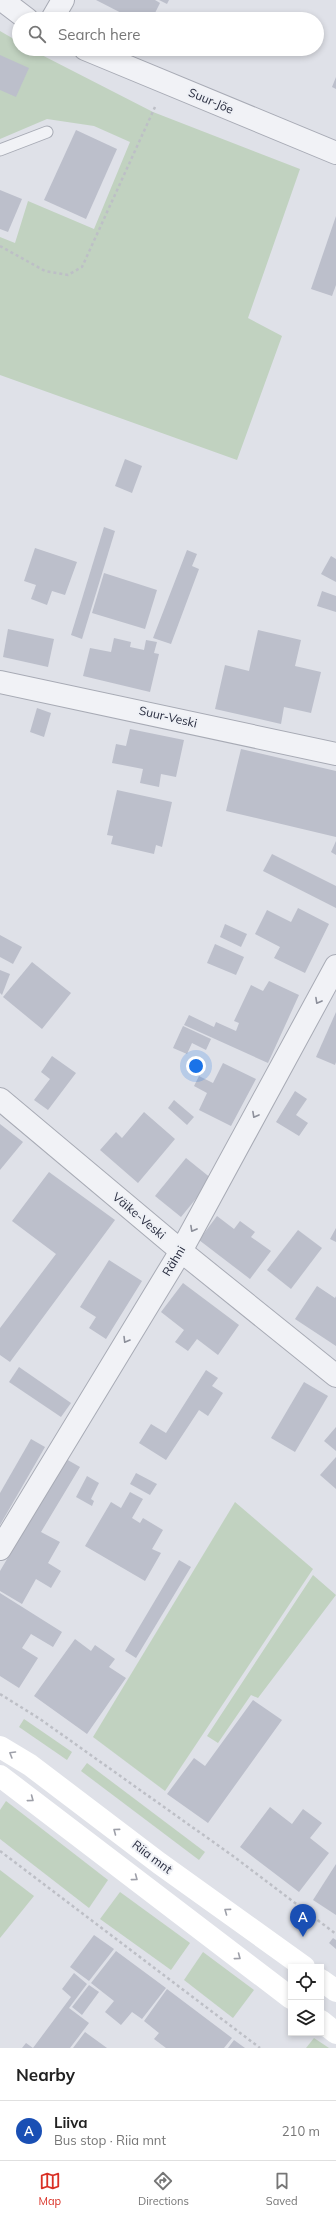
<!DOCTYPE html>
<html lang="en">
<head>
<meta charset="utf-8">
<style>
  body { margin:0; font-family:Mulish,sans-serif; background:#f6f6f6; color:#222 }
  .controls { position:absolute; right:12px; bottom:12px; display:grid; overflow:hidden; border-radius:0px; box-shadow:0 2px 6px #0003 }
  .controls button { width:36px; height:36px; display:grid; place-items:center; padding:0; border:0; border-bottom:1px solid #e0e0e0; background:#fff; color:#222; font:20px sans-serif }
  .you { position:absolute; left:196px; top:1066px; width:14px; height:14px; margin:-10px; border:3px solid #fff; border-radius:50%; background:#1a73e8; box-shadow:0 0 0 6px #1a73e833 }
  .badge { display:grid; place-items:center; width:26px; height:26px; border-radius:50%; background:#d93025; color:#fff; font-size:13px; font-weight:700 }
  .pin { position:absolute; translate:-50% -33px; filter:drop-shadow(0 1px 2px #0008) }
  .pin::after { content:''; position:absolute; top:21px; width:14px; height:12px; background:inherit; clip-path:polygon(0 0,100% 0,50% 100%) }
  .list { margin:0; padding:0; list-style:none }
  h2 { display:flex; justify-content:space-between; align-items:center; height:52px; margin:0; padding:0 16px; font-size:17px }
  h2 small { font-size:13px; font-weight:400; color:#767676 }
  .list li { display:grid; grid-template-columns:26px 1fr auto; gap:12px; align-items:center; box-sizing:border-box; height:60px; padding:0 16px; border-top:1px solid #e0e0e0 }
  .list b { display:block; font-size:15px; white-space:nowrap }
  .list p { margin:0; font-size:13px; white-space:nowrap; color:#767676 }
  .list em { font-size:13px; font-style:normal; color:#767676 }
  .icon { flex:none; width:22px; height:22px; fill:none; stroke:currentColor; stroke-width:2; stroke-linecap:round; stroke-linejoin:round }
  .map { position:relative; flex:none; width:336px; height:2048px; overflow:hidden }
  .search { position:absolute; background:#fff; box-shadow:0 2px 6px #0003; left:12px; right:12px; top:12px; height:44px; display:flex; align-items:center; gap:10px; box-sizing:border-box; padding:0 14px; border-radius:22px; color:#767676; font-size:15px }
  .sheet { height:112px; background:#fff }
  nav { display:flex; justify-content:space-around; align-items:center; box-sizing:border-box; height:56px; border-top:1px solid #e0e0e0; background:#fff; font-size:11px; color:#767676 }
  nav a { display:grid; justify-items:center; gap:2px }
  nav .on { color:#d93025 }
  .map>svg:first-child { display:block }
</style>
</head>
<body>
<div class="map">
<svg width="336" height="2048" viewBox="0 0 336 2048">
  <rect width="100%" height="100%" fill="#dfe1e8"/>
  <!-- green -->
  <g fill="#c1d2c0">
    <path d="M0 31 19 42V49H30L153 112 300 169 248 318 282 336 237 460 0 375V237L15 243 28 201 94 229 130 142 94 126 47 119 0 139Z"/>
    <path d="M235 1502 313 1569 165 1791 93 1737Z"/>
    <path d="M313 1575 336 1595 258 1698 251 1695 218 1743 207 1736Z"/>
    <path d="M24 1719 72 1752 67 1760 19 1727Z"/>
    <path d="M87 1763 205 1852 199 1860 81 1771Z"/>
    <path d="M6 1801 108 1880 89 1908 0 1839V1810Z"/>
    <path d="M0 1870 34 1896 0 1938Z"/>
    <path d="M120 1892 190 1943 171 1970 100 1919Z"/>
    <path d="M203 1952 254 1990 233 2018 184 1980Z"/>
    <path d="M314 2038 329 2048H306Z"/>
  </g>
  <!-- building -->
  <g fill="#bcbfcb">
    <path d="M96 0H155L160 3 152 19H133Z"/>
    <path d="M159 0H169L167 4Z"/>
    <path d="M0 55 29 68 16 97 0 90Z"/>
    <path d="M336 77V89L332 87Z"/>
    <path d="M76 130 117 149 86 219 44 200Z"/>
    <path d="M0 190 22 199 8 232 0 229Z"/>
    <path d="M336 216V285L332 296 311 289Z"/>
    <path d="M125 459 142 466 132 493 115 486Z"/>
    <path d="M104 527 115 531 82 639 71 635Z"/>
    <path d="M35 548 77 562 65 595 52 591 47 605 31 599 36 585 24 581Z"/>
    <path d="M187 550 197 554 192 566 199 569 171 644 153 638Z"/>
    <path d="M331 556 336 559V582L321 574Z"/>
    <path d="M104 573 157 590 145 629 92 613Z"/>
    <path d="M322 591 336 596V612L317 606Z"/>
    <path d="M8 629 54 639 48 667 3 657Z"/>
    <path d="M258 630 301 640 295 666 321 672 311 713 284 707 281 724 215 709 225 665 249 671Z"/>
    <path d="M114 638 131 642 130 647 144 650 146 640 157 642 154 653 159 654 150 692 83 676 90 648 111 652Z"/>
    <path d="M37 708 51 713 44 737 30 732Z"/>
    <path d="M130 729 184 740 176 777 161 774 159 787 140 783 143 769 112 763 116 744 126 746Z"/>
    <path d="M241 749 336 771V837L226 811Z"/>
    <path d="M117 790 172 802 162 847 156 845 154 854 111 844 113 836 107 835Z"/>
    <path d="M336 841V855L331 852Z"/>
    <path d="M272 854 336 886V908L263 871Z"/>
    <path d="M298 908 329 924 305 973 274 958 280 947 255 934 267 910 291 922Z"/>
    <path d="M225 924 247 934 241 947 220 937Z"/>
    <path d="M0 935 22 947 13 964 0 957Z"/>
    <path d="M215 944 244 957 236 975 207 963Z"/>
    <path d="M32 962 71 993 42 1029 3 997Z"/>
    <path d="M0 970 10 974 2 995 0 993Z"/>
    <path d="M269 981 299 995 268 1063 184 1025 189 1015 214 1027 216 1022 236 1031 239 1023 234 1021 251 985 263 991Z"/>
    <path d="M336 1012V1062L335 1065 316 1057Z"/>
    <path d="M183 1026 211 1039 206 1050 192 1043 187 1054 173 1048Z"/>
    <path d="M52 1056 76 1073 48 1110 34 1100 50 1079 41 1072Z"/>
    <path d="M223 1063 256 1079 231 1126 199 1110 207 1093 194 1086 199 1076 213 1083Z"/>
    <path d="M295 1091 307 1099 296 1115 308 1123 299 1136 276 1122Z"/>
    <path d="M174 1100 194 1117 187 1125 168 1108Z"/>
    <path d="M144 1112 175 1139 138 1183 100 1150 116 1132 122 1138Z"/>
    <path d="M0 1124 23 1142 0 1170Z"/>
    <path d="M186 1158 212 1179 181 1217 155 1196Z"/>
    <path d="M49 1172 115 1220 10 1362 0 1355V1328L56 1254 12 1221Z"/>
    <path d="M217 1216 234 1229 240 1221 255 1232 251 1237 271 1251 250 1279 199 1240Z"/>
    <path d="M336 1228V1242L330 1239Z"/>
    <path d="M298 1230 322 1248 291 1289 267 1270Z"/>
    <path d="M109 1260 142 1281 106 1339 89 1328 96 1317 80 1307Z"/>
    <path d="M183 1283 239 1325 218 1355 197 1339 188 1351 175 1342 184 1330 161 1312Z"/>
    <path d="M317 1286 335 1298 336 1296V1346L295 1319Z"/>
    <path d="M19 1367 71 1403 61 1417 9 1382Z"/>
    <path d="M206 1370 218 1378 212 1386 223 1393 208 1416 199 1410 166 1460 139 1443 151 1424 166 1433Z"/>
    <path d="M304 1382 328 1396 295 1452 271 1438Z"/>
    <path d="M336 1427V1451L324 1441Z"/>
    <path d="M31 1439 45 1447 0 1525V1493Z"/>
    <path d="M336 1457V1489L320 1475Z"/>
    <path d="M66 1459 80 1467 41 1532 60 1542 48 1563 61 1571 51 1588 36 1579 22 1604 0 1591V1571Z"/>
    <path d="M136 1473 157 1484 150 1495 130 1484Z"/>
    <path d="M87 1476 99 1483 91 1499 94 1501 92 1506 76 1497Z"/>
    <path d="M130 1492 143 1499 132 1518 140 1523 143 1518 163 1530 152 1549 161 1553 145 1581 85 1546 111 1502 121 1508Z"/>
    <path d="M179 1560 191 1567 136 1658 125 1651Z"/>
    <path d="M0 1593 62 1632 53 1647 31 1634 22 1648 38 1658 19 1688 0 1676Z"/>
    <path d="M75 1639 91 1651 95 1645 115 1659 109 1667 126 1678 87 1734 34 1696Z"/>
    <path d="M253 1700 282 1720 208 1823 167 1794 194 1758 205 1766Z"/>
    <path d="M270 1807 292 1824 303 1809 322 1823 310 1838 329 1853 299 1892 240 1847Z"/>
    <path d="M336 1864V1915L313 1900Z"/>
    <path d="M94 1935 114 1949 89 1981 70 1967Z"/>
    <path d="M333 1938 336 1940V1949L329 1943Z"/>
    <path d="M116 1951 166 1988 142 2019 132 2012 121 2025 105 2012 114 2001 91 1983Z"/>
    <path d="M74 1973 87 1984 69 2008 89 2023 70 2048H22L26 2043 33 2048 71 1997 62 1989Z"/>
    <path d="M89 1985 99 1992 82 2015 72 2007Z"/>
    <path d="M167 1989 232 2038 224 2048H166L154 2039 159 2033 144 2021Z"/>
    <path d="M85 2032 107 2048H73Z"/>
    <path d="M234 2040 245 2048H228Z"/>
  </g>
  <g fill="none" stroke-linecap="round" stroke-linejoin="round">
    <!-- lane casing -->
    <g stroke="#a8abb5" stroke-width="13">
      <path id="lane" d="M0 150 47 132"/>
    </g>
    <!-- street casing -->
    <g stroke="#a8abb5" stroke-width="24">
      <g id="street">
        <path d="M2 0 27 19"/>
        <path d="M52 19 63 0"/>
        <path d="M85 49 336 153"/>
        <path d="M0 682 336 754"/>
        <path d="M0 1099 181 1251 336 1376"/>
        <path d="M0 1549 181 1251 336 966"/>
      </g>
    </g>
    <!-- path -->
    <g stroke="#bdbfc6" stroke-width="2.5" stroke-dasharray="3 3" stroke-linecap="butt">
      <path d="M0 246 45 271 68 275 82 267 155 107"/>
      <path d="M0 1694 40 1719 233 1856 336 1934"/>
      <path d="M0 1851 260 2048"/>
    </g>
    <!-- lane -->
    <use href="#lane" stroke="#f1f2f6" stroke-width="11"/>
    <!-- street -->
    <use href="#street" stroke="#f1f2f6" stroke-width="22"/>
    <!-- secondary -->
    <g stroke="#fff" stroke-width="22">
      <path d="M0 1747 30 1765 159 1863 304 1967"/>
      <path d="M0 1776 291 1998"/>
      <path d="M321 1980 336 1991"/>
      <path d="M321 2021 336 2033"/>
    </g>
  </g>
  <!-- one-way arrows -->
  <defs><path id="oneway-chevron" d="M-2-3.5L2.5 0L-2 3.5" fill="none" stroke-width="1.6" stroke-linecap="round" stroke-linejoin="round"/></defs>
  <g stroke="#8c8f9a">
    <use href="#oneway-chevron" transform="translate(318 1001) rotate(119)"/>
    <use href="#oneway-chevron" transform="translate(255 1115) rotate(119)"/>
    <use href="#oneway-chevron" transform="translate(193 1229) rotate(119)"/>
    <use href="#oneway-chevron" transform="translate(126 1340) rotate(121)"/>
  </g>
  <g stroke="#9ea0a9">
    <use href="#oneway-chevron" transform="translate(12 1754) rotate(-149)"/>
    <use href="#oneway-chevron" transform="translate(31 1799) rotate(37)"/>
    <use href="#oneway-chevron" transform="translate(116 1831) rotate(-143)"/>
    <use href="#oneway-chevron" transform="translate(135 1878) rotate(37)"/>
    <use href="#oneway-chevron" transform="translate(227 1911) rotate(-144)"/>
    <use href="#oneway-chevron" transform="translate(238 1957) rotate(37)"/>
  </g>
  <g text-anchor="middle" stroke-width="4" stroke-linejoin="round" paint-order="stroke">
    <!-- street labels -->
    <g font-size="12" fill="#282c3f" stroke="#eef0f5">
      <text transform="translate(211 101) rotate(23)" y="4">Suur-Jõe</text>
      <text transform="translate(168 717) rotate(13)" y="4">Suur-Veski</text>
      <text transform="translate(139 1216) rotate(40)" y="4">Väike-Veski</text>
      <text transform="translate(174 1261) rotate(-59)" y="4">Rähni</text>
      <text transform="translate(152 1857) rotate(37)" y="4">Riia mnt</text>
    </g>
  </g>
</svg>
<div class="controls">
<button><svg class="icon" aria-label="locate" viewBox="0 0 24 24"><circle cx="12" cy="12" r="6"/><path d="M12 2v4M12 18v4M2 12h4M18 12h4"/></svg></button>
<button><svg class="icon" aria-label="layers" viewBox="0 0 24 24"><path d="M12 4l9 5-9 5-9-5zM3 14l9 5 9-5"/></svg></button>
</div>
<div class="you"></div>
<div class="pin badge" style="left:303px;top:1937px;background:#1a4fb4">A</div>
<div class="search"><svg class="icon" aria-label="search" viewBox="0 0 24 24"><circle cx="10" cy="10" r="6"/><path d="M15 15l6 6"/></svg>Search here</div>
</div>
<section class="sheet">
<h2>Nearby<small></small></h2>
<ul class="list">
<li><span class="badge" style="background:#1a4fb4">A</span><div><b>Liiva</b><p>Bus stop · Riia mnt</p></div><em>210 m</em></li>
</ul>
</section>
<nav>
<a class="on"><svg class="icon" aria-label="map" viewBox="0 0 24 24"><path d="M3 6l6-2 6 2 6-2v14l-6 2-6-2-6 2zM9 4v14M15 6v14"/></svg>Map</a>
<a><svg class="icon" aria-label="directions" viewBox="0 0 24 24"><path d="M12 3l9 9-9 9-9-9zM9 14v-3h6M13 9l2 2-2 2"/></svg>Directions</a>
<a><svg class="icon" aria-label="saved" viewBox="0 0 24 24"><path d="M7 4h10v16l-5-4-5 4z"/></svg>Saved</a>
</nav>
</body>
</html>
